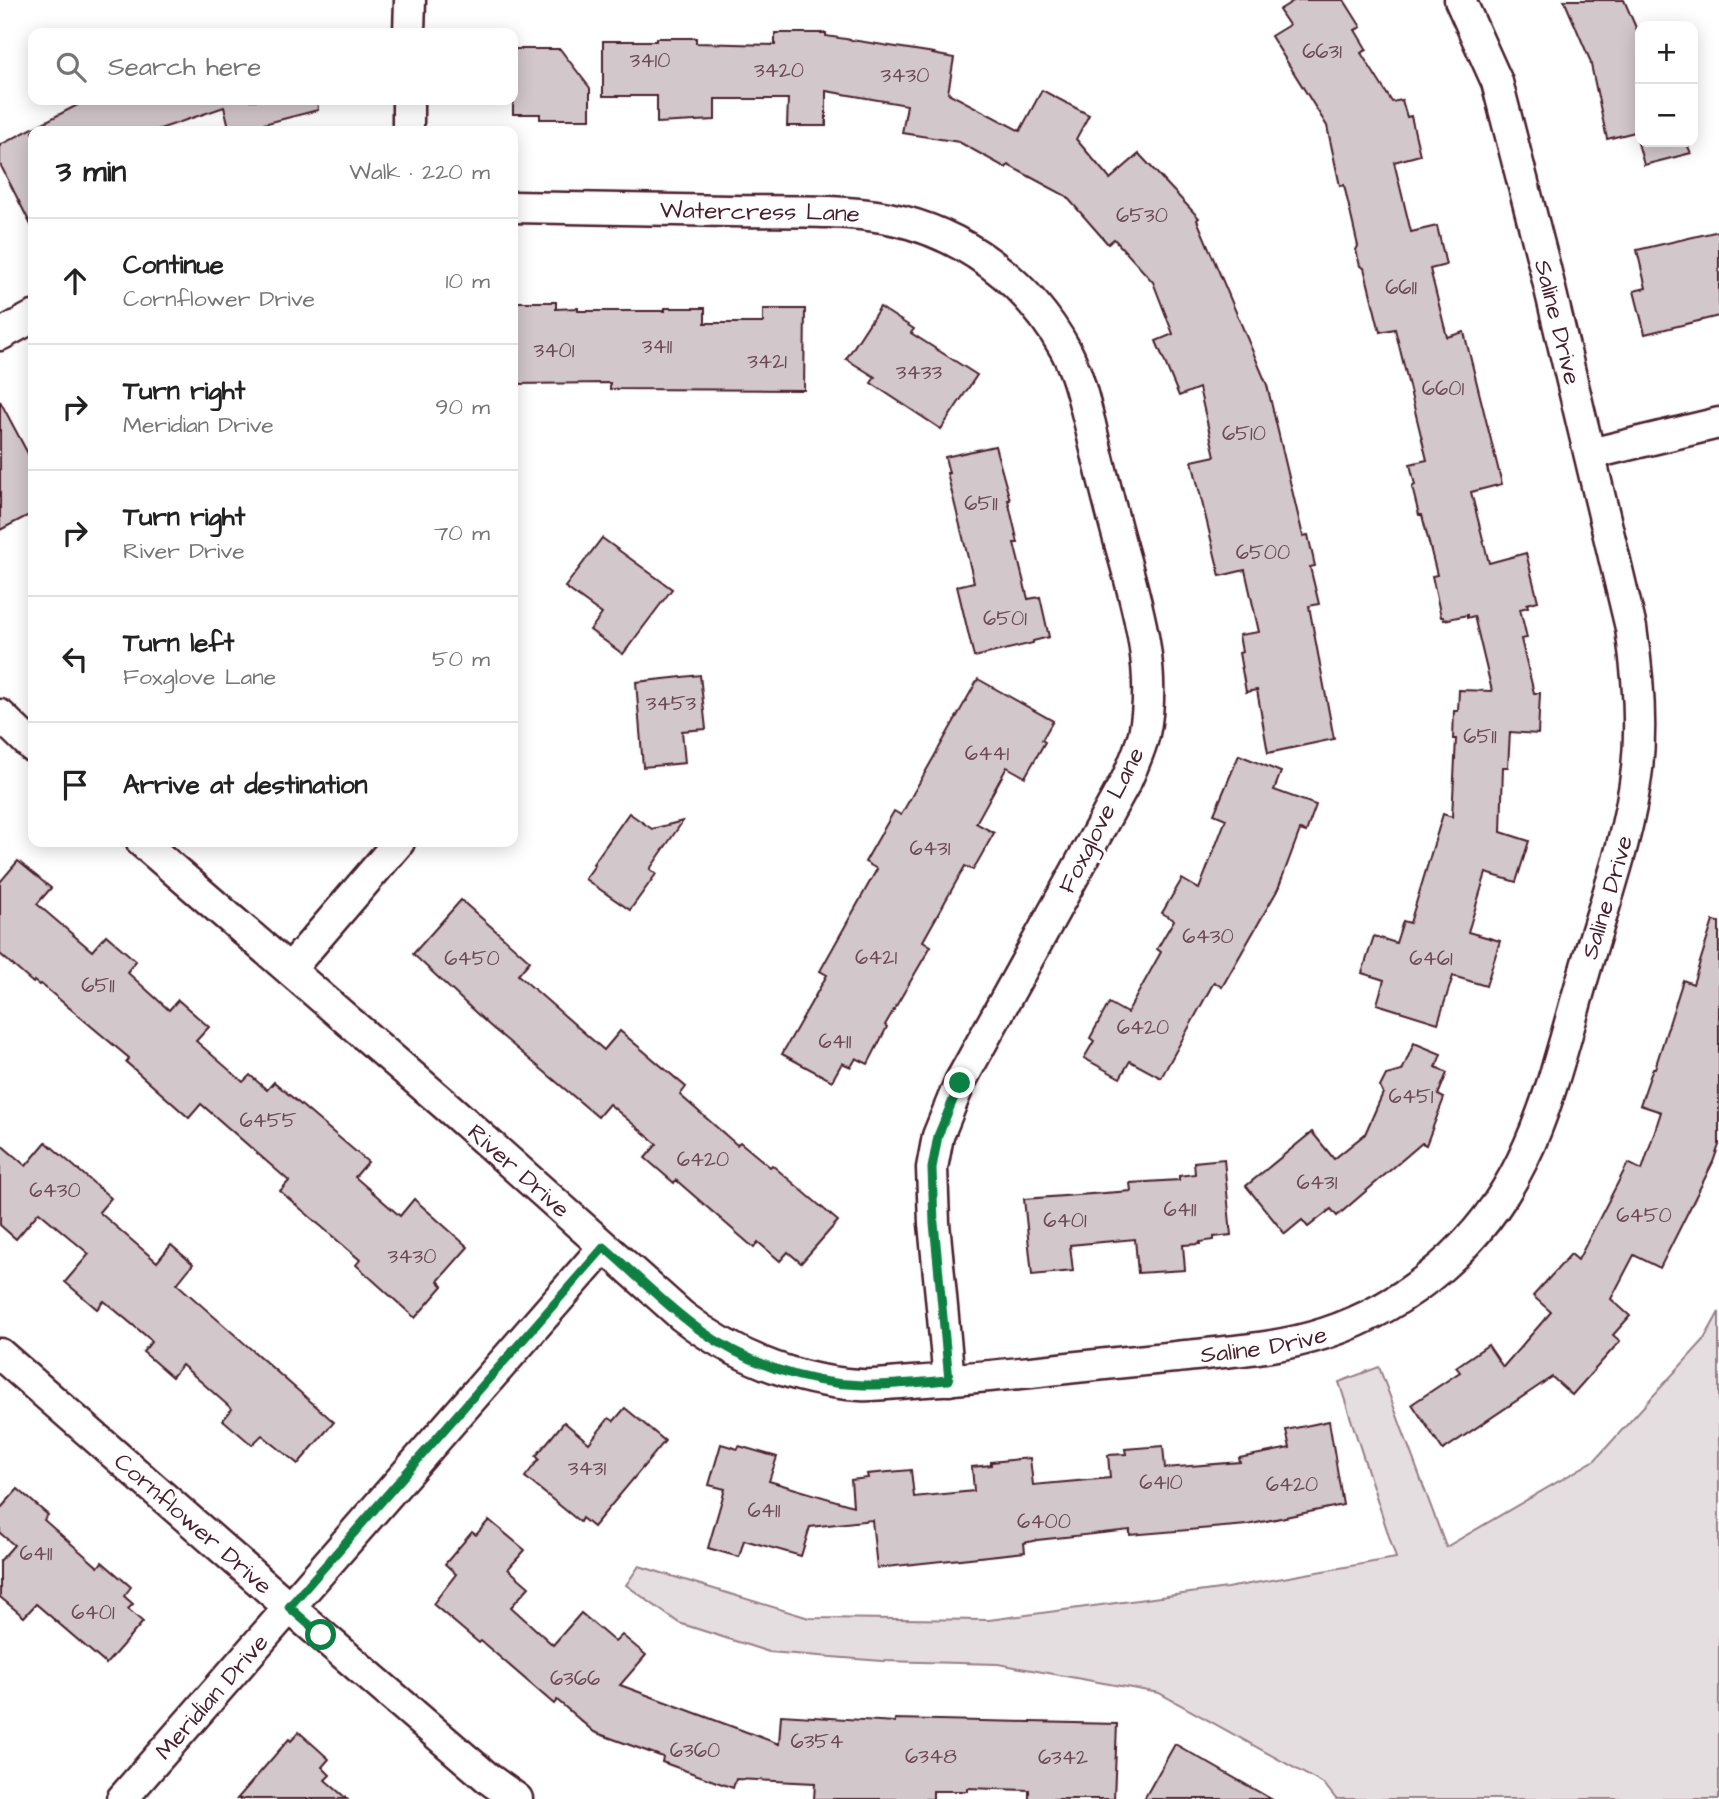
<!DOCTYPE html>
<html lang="en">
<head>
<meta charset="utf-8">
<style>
  body { margin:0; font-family:"Architects Daughter",sans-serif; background:#f2f2f2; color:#222 }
  .controls { position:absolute; right:21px; top:21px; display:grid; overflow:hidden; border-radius:14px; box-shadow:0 4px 18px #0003 }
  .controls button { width:63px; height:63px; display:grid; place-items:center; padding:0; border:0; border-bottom:2px solid #e0e0e0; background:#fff; color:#222; font:35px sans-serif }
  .stop { position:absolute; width:21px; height:21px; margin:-16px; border:5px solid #0b8043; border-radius:50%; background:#fff }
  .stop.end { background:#0b8043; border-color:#fff; box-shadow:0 2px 7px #0008 }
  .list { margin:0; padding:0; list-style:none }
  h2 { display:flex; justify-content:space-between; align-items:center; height:91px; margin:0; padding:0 28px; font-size:30px }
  h2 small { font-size:23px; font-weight:400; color:#767676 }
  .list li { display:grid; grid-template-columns:46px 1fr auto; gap:21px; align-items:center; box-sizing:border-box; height:126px; padding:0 28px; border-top:2px solid #e0e0e0 }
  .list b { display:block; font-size:26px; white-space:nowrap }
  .list p { margin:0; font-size:23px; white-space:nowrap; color:#767676 }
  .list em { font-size:23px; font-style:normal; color:#767676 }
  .icon { flex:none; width:38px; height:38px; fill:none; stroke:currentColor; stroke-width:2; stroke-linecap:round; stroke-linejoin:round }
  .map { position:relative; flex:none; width:1719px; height:1799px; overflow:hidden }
  .search { position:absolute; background:#fff; box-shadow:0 4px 18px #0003; left:28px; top:28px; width:490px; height:77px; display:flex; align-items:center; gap:18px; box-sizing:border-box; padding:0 24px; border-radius:14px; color:#767676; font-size:26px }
  .panel { position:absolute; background:#fff; box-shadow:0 4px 18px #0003; left:28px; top:126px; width:490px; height:721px; border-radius:14px }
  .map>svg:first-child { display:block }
</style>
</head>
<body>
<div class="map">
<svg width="1719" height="1799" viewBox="0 0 1719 1799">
  <rect width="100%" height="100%" fill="#fff"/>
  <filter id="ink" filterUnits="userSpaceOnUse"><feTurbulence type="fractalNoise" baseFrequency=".0143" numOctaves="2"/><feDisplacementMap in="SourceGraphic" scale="14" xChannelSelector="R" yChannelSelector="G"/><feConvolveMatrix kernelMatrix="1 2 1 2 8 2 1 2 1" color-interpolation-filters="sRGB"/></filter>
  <g filter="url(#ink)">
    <!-- green -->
    <path fill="#e5dee0" stroke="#987e86" stroke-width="2" d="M1719 1312V1799H1336L1325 1785 1159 1693 998 1664 882 1661 769 1652 679 1623 626 1585 639 1566 809 1618 989 1620 1227 1588 1396 1558 1339 1382 1379 1367 1446 1547 1595 1460 1703 1341Z"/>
    <!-- building -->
    <g fill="#d2c7cb" stroke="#4a1f2b" stroke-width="2">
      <path d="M1295 0H1344L1361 27 1355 30 1367 50 1361 53 1392 102 1402 100 1407 117 1411 116 1420 155 1394 162 1411 232 1437 226 1446 265 1430 269 1447 337 1464 332 1502 484 1471 492 1489 563 1526 553 1538 601 1527 604 1528 607 1520 609 1527 638 1521 639 1534 693H1540L1538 734 1510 732 1508 767H1503L1501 832 1529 841 1516 882 1486 873 1468 932 1500 941 1486 986 1453 976 1438 1023 1377 1004 1384 980 1362 973 1374 936 1396 943 1403 921 1410 923 1443 814 1452 817 1456 739H1453L1454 711H1458L1459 690 1492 691 1474 616 1467 618V615L1444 620 1443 617H1441L1432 576 1437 575 1422 515H1419L1412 487 1415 485 1410 464 1427 460 1395 329 1380 332 1364 268 1360 266 1356 250 1358 246 1344 185 1340 186 1327 126 1271 36 1289 25 1279 10Z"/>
      <path d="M1564 0H1624L1640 37V142H1686L1691 153 1644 165 1635 132 1607 139 1590 60Z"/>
      <path d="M775 33H826V36L934 53 933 54 954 58 948 93 1020 131 1042 90 1089 115 1076 139 1110 179 1139 154 1199 218 1197 220 1267 385 1303 536 1308 535 1315 566 1310 567 1319 604 1309 606 1334 739 1268 753 1257 690 1246 692 1239 653 1242 652 1239 635 1259 632 1245 570 1220 576 1192 461 1215 456 1199 388 1179 396 1156 341 1173 334 1153 282 1114 239 1108 244 1066 196 1008 165 1006 168 959 142 902 133 907 105 826 91V126H787L788 99H715V120L657 123V96H603V41H656V38H696V43L775 45Z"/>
      <path d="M513 49H560L590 88V119H540V114H513Z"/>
      <path d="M87 100H317L318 110 236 131H230L224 107 154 131H33V229L0 164V145Z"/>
      <path d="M1719 231V316L1645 334 1634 291 1646 288 1637 250Z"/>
      <path d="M514 302H556V309L578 308V311H665V308H705V323H763V309H805L804 390 610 389V383L515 384Z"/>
      <path d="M880 307 914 329 911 333 977 375 941 429 871 383 875 377 846 359Z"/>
      <path d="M0 401 33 463V513L0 530Z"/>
      <path d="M995 446 1010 500H1008L1018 543H1014L1028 599 1040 597 1049 637 1033 641V643L974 657 957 586 974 582 947 473H949L945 457Z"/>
      <path d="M602 538 672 589 623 654 590 630 602 614 565 587Z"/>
      <path d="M700 675 706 729 682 731 685 763 643 767 636 682Z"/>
      <path d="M978 679 1053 721 1042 740 1045 742 1025 777 1007 767 976 823 994 833 973 870 965 866 923 941 931 946 885 1025 887 1027 868 1064 856 1058 851 1067 842 1063 832 1081 782 1054 827 975 820 971 877 869 865 862 894 811 901 815Z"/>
      <path d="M1239 755 1281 772 1274 790 1316 805 1306 832 1300 830 1278 889 1222 987 1214 982 1161 1078 1130 1061 1120 1078 1084 1058 1094 1041 1090 1038 1109 1003 1127 1013 1161 952 1157 949 1174 920 1162 913 1182 879 1199 889 1226 819 1214 814Z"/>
      <path d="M629 813 652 829 683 821 650 869 656 874 630 910 585 879 595 865 593 864Z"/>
      <path d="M18 861 51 888 37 904 92 951 106 935 136 961 127 972 169 1010 178 1000 209 1027 196 1041 243 1082 250 1075 267 1090 274 1082 368 1162 355 1177 400 1216 414 1199 468 1247 438 1281 443 1286 415 1318 356 1265 360 1260 280 1191 289 1181 201 1104 189 1118 126 1062 129 1058 41 984 39 985 34 981 33 983 0 954V882Z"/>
      <path d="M461 900 530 961 518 975 604 1050 620 1031 686 1087 680 1095 737 1145 740 1142 770 1167 772 1165 838 1221 801 1263 788 1252 780 1261 758 1242 754 1248 676 1180 674 1183 645 1158 657 1144 609 1104 598 1117 489 1025 413 954Z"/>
      <path d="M1713 921 1719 922V1145L1713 1162 1660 1268 1634 1255 1611 1299 1630 1316 1613 1335 1620 1341 1572 1395 1552 1377 1443 1450 1412 1404 1460 1372 1456 1367 1488 1345 1503 1367 1551 1312 1533 1296 1571 1254 1578 1260 1628 1163 1642 1170 1661 1112 1640 1105 1653 1068H1655L1683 980 1693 984Z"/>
      <path d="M1414 1043 1441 1054 1436 1067 1447 1073 1438 1095 1444 1098 1426 1145 1422 1143 1337 1216 1331 1209 1308 1227 1302 1220 1285 1234 1246 1186 1312 1132 1334 1159 1365 1134 1383 1093 1380 1087 1386 1075 1402 1071Z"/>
      <path d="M46 1142 111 1198 99 1212 157 1262 171 1245 193 1264 177 1284 334 1422 298 1464 262 1435 252 1445 223 1420 232 1409 182 1365 172 1377 143 1352 152 1341 104 1301 97 1309 65 1282 89 1254 39 1212 16 1239 0 1225V1144L26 1166Z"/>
      <path d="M1224 1159 1231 1235 1214 1237V1240L1200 1242V1244L1183 1245 1185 1270 1138 1273 1135 1239 1070 1245 1073 1271 1032 1275 1024 1199 1131 1191 1130 1183 1179 1180V1176L1195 1174 1194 1162Z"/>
      <path d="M625 1408 665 1441 593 1527 582 1518 580 1522 525 1477 539 1459 536 1456 564 1422 589 1443 609 1418 614 1421Z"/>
      <path d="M1329 1421 1343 1505 1247 1525 1130 1535V1530L1037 1540 1024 1543 1025 1552 877 1568 872 1520 810 1527 801 1556 744 1540 739 1557 708 1548 725 1489 709 1485 721 1444 738 1449 739 1446 777 1457 769 1481 853 1506 851 1480 868 1478 867 1474 911 1470 914 1497 974 1491 972 1467 991 1465V1462L1030 1458 1033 1485 1110 1478 1108 1455 1126 1454 1125 1449 1163 1446 1165 1468 1240 1462 1239 1458 1290 1448 1286 1430Z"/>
      <path d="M18 1489 48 1515 44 1520 98 1567 102 1562 131 1587 124 1596 133 1604 128 1609 143 1622 106 1664 36 1604 24 1617 0 1597V1561L14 1545 0 1533V1509Z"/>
      <path d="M489 1520 525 1550 508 1569 529 1587 511 1607 553 1645 581 1613 615 1642 622 1635 646 1655 620 1685 779 1744 781 1715 895 1722V1719L1117 1724 1114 1799H1029V1790L967 1788V1791H933V1799H814L815 1783 736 1779 733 1788 662 1762 663 1757 594 1732 557 1700 554 1704 481 1641 479 1643 433 1604 456 1574 445 1564 472 1532 476 1535Z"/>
      <path d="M299 1732 329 1759 322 1767 330 1775 325 1780 347 1799H237L289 1739 291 1741Z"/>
      <path d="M1175 1744 1271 1799H1144Z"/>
    </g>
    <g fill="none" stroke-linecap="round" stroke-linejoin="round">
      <!-- street casing -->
      <g stroke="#4a1f2b" stroke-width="35">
        <g id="street">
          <path d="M409 33 410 0"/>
          <path d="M408 131V100"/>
          <path id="s1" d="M513 207C585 208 657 209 730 211 779 212 839 209 888 218 964 233 1028 282 1065 349 1078 373 1083 398 1090 424 1097 455 1105 486 1113 517 1131 587 1159 662 1144 734 1140 750 1133 765 1127 779L960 1082 938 1136 932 1168 934 1223 949 1380"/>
          <path d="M0 335 33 317"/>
          <path d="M1590 454 1719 423"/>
          <path d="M0 715 33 747"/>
          <path id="s2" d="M142 842 450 1109 682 1316C734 1356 795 1381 860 1385 877 1386 895 1383 912 1382 952 1380 991 1376 1031 1372 1083 1366 1135 1361 1186 1356 1233 1351 1281 1348 1326 1333 1411 1305 1483 1242 1522 1161 1551 1102 1566 1034 1585 970 1604 904 1629 838 1637 769 1642 722 1638 674 1631 628L1545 268 1497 82 1460 0"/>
          <path d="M290 969 399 842"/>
          <path id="s3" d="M0 1354 289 1607 489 1779 517 1799"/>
          <path id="s4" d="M122 1799 604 1247"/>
        </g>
      </g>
      <!-- street -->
      <use href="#street" stroke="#fff" stroke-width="30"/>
    </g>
  </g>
  <g fill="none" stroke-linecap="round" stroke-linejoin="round" filter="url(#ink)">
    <!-- route -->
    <path stroke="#0b8043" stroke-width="9" d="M321 1635 289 1607 604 1247C635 1274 664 1304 697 1328 744 1362 805 1384 863 1385 891 1386 920 1382 949 1380L934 1223 932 1168 938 1136 960 1083"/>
  </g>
  <g text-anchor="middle" stroke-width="6" stroke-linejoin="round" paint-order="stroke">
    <!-- number labels -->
    <g font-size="21" fill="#6c4953">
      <text x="1322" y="58">6631</text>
      <text x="650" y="67">3410</text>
      <text x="779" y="77">3420</text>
      <text x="905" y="82">3430</text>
      <text x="1142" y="222">6530</text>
      <text x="1401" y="294">6611</text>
      <text x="657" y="353">3411</text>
      <text x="554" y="357">3401</text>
      <text x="767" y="368">3421</text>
      <text x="919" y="379">3433</text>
      <text x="1443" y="395">6601</text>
      <text x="1244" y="440">6510</text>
      <text x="981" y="510">6511</text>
      <text x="1263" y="559">6500</text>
      <text x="1005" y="625">6501</text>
      <text x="671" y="710">3453</text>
      <text x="1480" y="743">6511</text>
      <text x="987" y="760">6441</text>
      <text x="930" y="855">6431</text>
      <text x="1208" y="943">6430</text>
      <text x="876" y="964">6421</text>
      <text x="472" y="965">6450</text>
      <text x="1431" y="965">6461</text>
      <text x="98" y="992">6511</text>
      <text x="1143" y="1034">6420</text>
      <text x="835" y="1048">6411</text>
      <text x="1411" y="1103">6451</text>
      <text x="268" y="1127">6455</text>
      <text x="703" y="1166">6420</text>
      <text x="1317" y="1189">6431</text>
      <text x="55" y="1197">6430</text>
      <text x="1180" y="1216">6411</text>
      <text x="1644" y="1222">6450</text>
      <text x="1065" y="1227">6401</text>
      <text x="412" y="1263">3430</text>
      <text x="587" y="1475">3431</text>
      <text x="1161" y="1489">6410</text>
      <text x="1292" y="1491">6420</text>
      <text x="764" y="1517">6411</text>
      <text x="1044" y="1528">6400</text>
      <text x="36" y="1560">6411</text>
      <text x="93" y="1619">6401</text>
      <text x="575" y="1685">6366</text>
      <text x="817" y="1748">6354</text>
      <text x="695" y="1757">6360</text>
      <text x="931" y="1763">6348</text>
      <text x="1063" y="1764">6342</text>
    </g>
    <!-- street labels -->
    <g font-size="24" fill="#4a1f2b" stroke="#fff">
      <text dy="8" stroke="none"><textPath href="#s1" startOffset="247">Watercress Lane</textPath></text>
      <text transform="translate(1558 322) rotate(76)" y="8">Saline Drive</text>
      <text transform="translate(1101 820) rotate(-63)" y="8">Foxglove Lane</text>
      <text dy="8" stroke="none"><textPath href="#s2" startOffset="1927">Saline Drive</textPath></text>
      <text dy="8" stroke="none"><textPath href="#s2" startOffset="500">River Drive</textPath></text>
      <text dy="8" stroke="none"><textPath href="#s2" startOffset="1318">Saline Drive</textPath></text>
      <text dy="8" stroke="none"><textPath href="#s3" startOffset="257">Cornflower Drive</textPath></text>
      <text dy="8" stroke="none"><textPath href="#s4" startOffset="136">Meridian Drive</textPath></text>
    </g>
  </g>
</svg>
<div class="controls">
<button>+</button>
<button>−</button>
</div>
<div class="stop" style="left:321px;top:1635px"></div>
<div class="stop end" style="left:960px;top:1083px"></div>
<div class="search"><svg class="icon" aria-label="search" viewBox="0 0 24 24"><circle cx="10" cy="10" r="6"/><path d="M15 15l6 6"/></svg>Search here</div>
<section class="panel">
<h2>3 min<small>Walk · 220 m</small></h2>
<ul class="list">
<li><svg class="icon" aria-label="ahead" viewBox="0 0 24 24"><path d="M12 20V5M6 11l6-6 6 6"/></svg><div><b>Continue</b><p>Cornflower Drive</p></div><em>10 m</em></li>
<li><svg class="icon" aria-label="right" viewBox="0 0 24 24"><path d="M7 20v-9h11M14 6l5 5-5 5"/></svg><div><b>Turn right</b><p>Meridian Drive</p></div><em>90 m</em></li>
<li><svg class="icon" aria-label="right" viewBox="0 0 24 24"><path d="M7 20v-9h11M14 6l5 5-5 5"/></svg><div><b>Turn right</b><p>River Drive</p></div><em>70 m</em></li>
<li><svg class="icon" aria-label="left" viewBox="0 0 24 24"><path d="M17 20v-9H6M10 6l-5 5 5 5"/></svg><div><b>Turn left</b><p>Foxglove Lane</p></div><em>50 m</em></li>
<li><svg class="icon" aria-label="arrive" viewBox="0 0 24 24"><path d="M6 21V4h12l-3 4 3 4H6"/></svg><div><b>Arrive at destination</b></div></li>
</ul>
</section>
</div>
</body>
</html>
